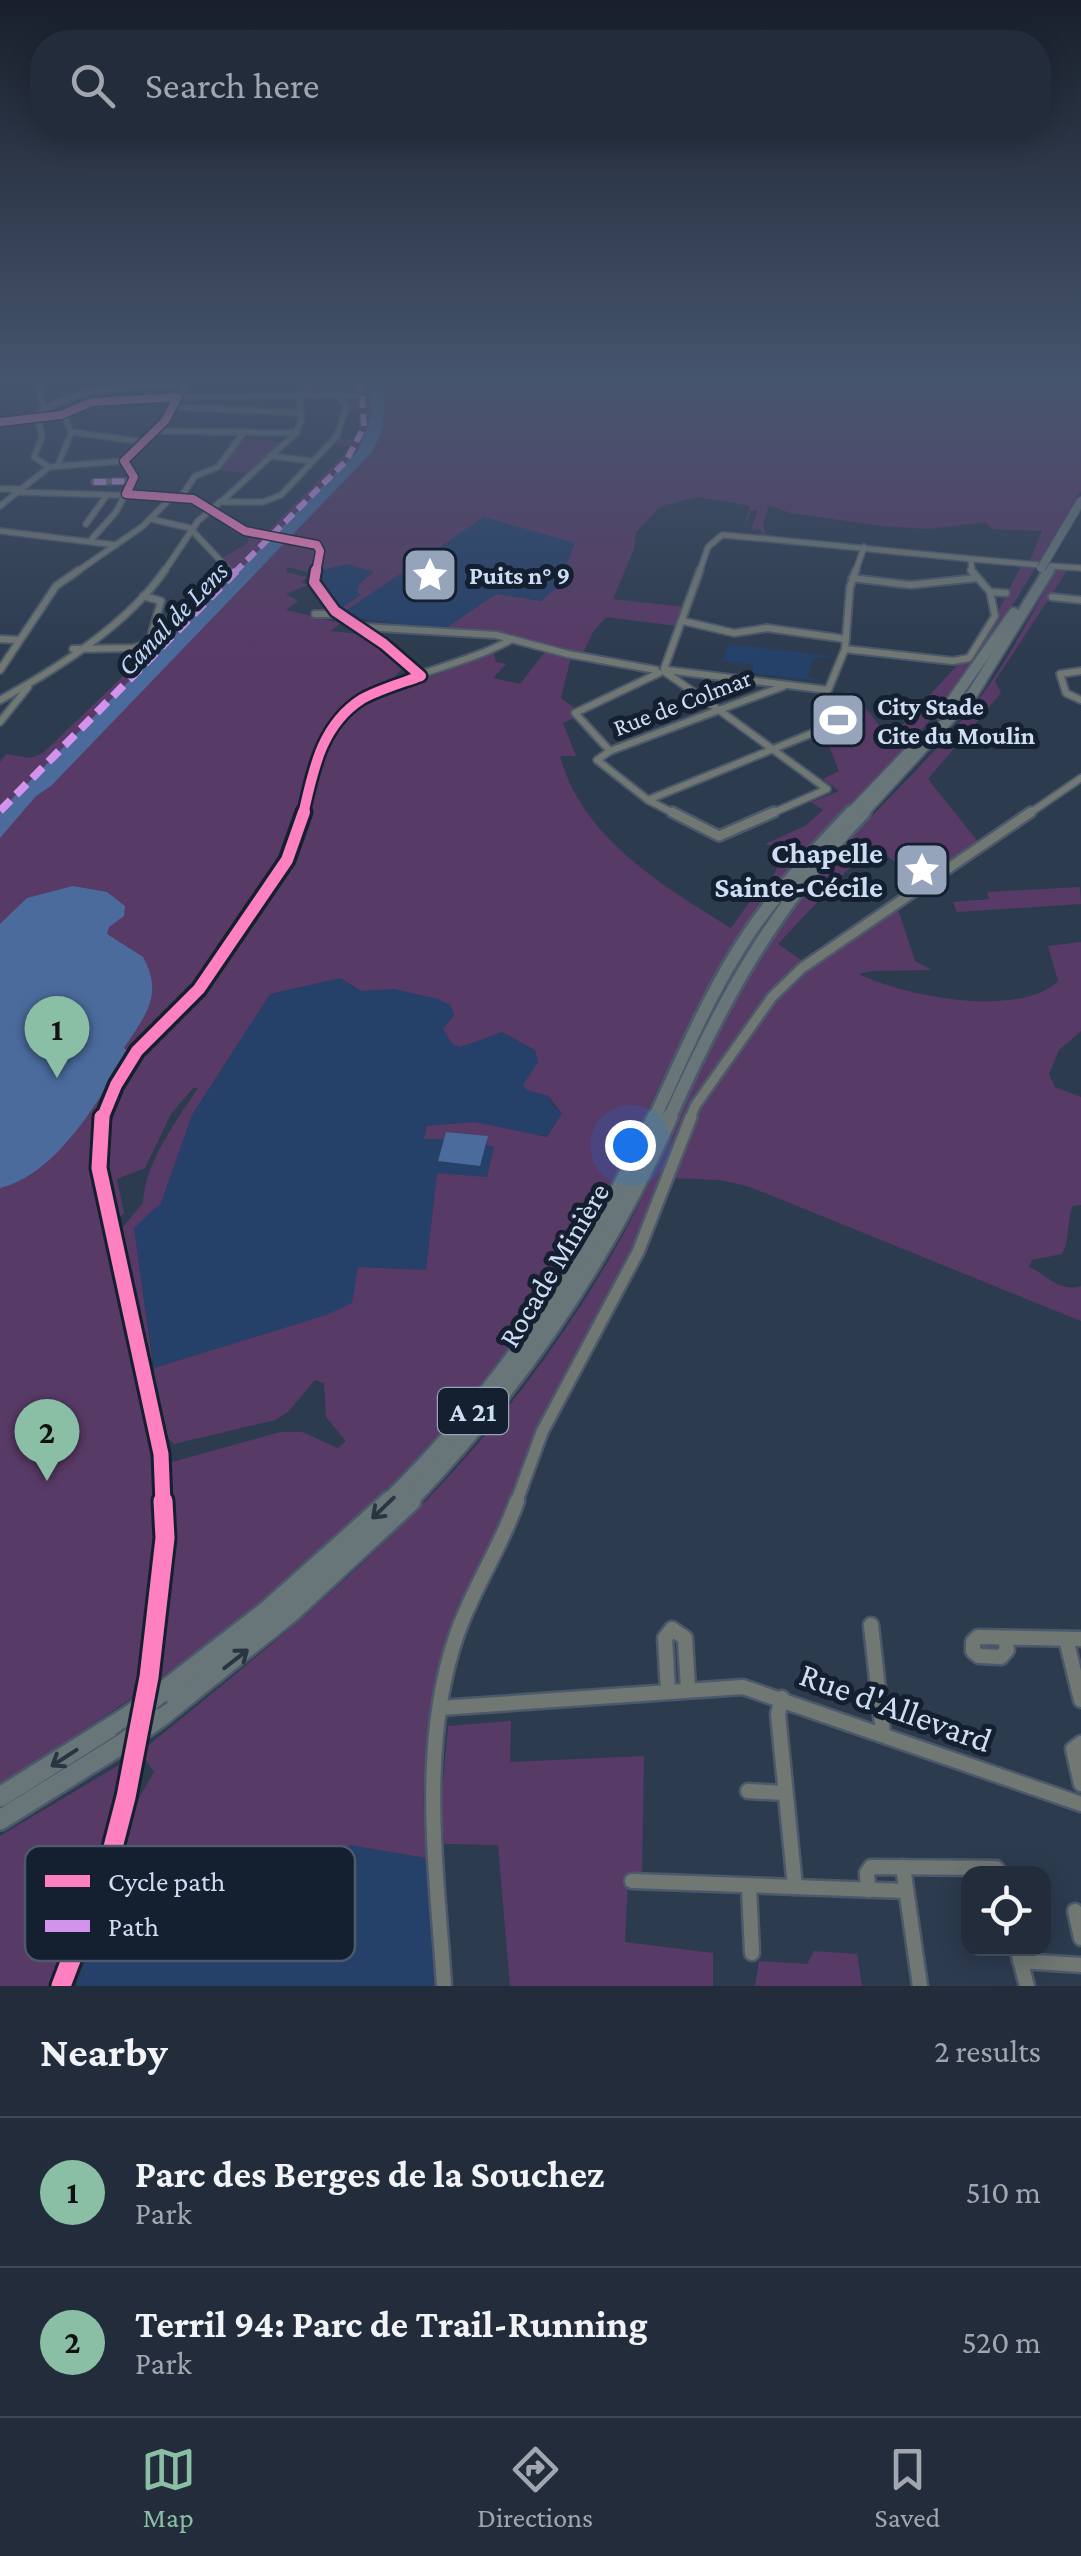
<!DOCTYPE html>
<html lang="en">
<head>
<meta charset="utf-8">
<style>
  body { margin:0; font-family:"Crimson Pro",serif; background:#2e3846; color:#f1f3f6 }
  .controls { position:absolute; right:30px; bottom:30px; display:grid; overflow:hidden; border-radius:20px; box-shadow:0 5px 25px #0003 }
  .controls button { width:90px; height:90px; display:grid; place-items:center; padding:0; border:0; border-bottom:2px solid #3f4855; background:#222c3b; color:#f1f3f6; font:50px sans-serif }
  .you { position:absolute; left:630px; top:1145px; width:35px; height:35px; margin:-25px; border:8px solid #fff; border-radius:50%; background:#1a73e8; box-shadow:0 0 0 15px #1a73e833 }
  .badge { display:grid; place-items:center; width:65px; height:65px; border-radius:50%; background:#8abfa5; color:#111; font-size:32px; font-weight:700 }
  .pin { position:absolute; translate:-50% -82px; filter:drop-shadow(0 2px 5px #0008) }
  .pin::after { content:''; position:absolute; top:52px; width:35px; height:30px; background:inherit; clip-path:polygon(0 0,100% 0,50% 100%) }
  .list { margin:0; padding:0; list-style:none }
  h2 { display:flex; justify-content:space-between; align-items:center; height:130px; margin:0; padding:0 40px; font-size:42px }
  h2 small { font-size:32px; font-weight:400; color:#a2a7af }
  .list li { display:grid; grid-template-columns:65px 1fr auto; gap:30px; align-items:center; box-sizing:border-box; height:150px; padding:0 40px; border-top:2px solid #3f4855 }
  .list b { display:block; font-size:38px; white-space:nowrap }
  .list p { margin:0; font-size:32px; white-space:nowrap; color:#a2a7af }
  .list em { font-size:32px; font-style:normal; color:#a2a7af }
  .icon { flex:none; width:55px; height:55px; fill:none; stroke:currentColor; stroke-width:2; stroke-linecap:round; stroke-linejoin:round }
  .map { position:relative; flex:none; width:1081px; height:1986px; overflow:hidden }
  .search { position:absolute; background:#222c3b; box-shadow:0 5px 25px #0003; left:30px; right:30px; top:30px; height:110px; display:flex; align-items:center; gap:25px; box-sizing:border-box; padding:0 35px; border-radius:40px; color:#a2a7af; font-size:38px }
  .sheet { height:430px; background:#222c3b }
  nav { display:flex; justify-content:space-around; align-items:center; box-sizing:border-box; height:140px; border-top:2px solid #3f4855; background:#222c3b; font-size:28px; color:#a2a7af }
  nav a { display:grid; justify-items:center; gap:5px }
  nav .on { color:#8abfa5 }
  .map>svg:first-child { display:block }
</style>
</head>
<body>
<div class="map">
<svg width="1081" height="1986" viewBox="0 0 1081 1986">
  <rect width="100%" height="100%" fill="#2d3b4f"/>
  <!-- built -->
  <g fill="#254069">
    <path d="M482 516 576 542 563 573 565 580 541 601 496 594 443 630 345 616 336 611 320 585 325 558Z"/>
    <path d="M728 644 759 647 837 657 813 658 808 677 827 682 752 673 753 665 722 661Z"/>
    <path d="M332 978H340L353 987 393 989 438 999 450 1005 455 1015 446 1024 461 1047 502 1032 535 1050 538 1062 527 1090 548 1096 551 1104 562 1113 547 1136 497 1130 488 1177 437 1173 426 1270 359 1267 352 1303 326 1315 154 1368 134 1227 161 1203 192 1115 270 994Z"/>
    <path d="M349 1845 426 1858 434 1986H76L120 1870 320 1913Z"/>
  </g>
  <!-- green -->
  <g fill="#583a66" fill-rule="evenodd">
    <path d="M352 379H1081V491L1039 562 1030 560 1042 531 993 529 985 522 928 529 884 526 790 513 769 505 763 525 766 535 755 534 763 533 760 529 751 530 758 510H751L743 533 750 506 697 497 661 506 636 532 634 549 613 599 684 607 677 626 606 617 593 632 582 655 572 653 561 698 577 710 571 713 574 718 563 723 576 756H560C582 838 663 886 731 928L755 894 772 878 786 850 765 844 805 826 823 810 811 802 839 791 823 779 839 771 825 735 856 726 854 711 844 692H853L887 735 895 733 959 663 970 659 978 651 1022 564 1036 566C1004 621 971 673 929 721 868 792 797 852 744 930 682 1021 644 1128 592 1225 492 1409 326 1560 157 1680L174 1537 168 1468 172 1462 280 1432H302L338 1448 346 1441 326 1417 324 1383 315 1380 288 1412 275 1420 174 1444 163 1433 152 1376 154 1368 326 1315 352 1303 358 1267 426 1270 437 1173 487 1177 494 1147 486 1145 487 1136 447 1132 444 1139H424L427 1126 475 1122 547 1137 562 1113 548 1096 527 1090 523 1085 538 1062 535 1050 502 1032 461 1047 453 1045 443 1029 454 1015 450 1005 438 999 393 989 362 991 340 978 270 994 192 1115 161 1203 134 1228 152 1358 147 1357 117 1234 143 1203C144 1164 177 1120 198 1088H193L171 1114 145 1168 117 1179 124 1213 119 1217 112 1209 103 1158V1132L117 1090 144 1046 210 979 254 911 248 908 205 976 129 1052 100 1109 92 1146 99 1201 154 1449 156 1478 157 1555 146 1663 135 1683 132 1698 0 1786V762L6 754 30 758 43 753 140 660 137 649 159 645 227 576 225 567 229 565 223 557 247 544 249 537 234 532 212 515 228 516 252 528 269 530 343 455 349 447 334 444 339 439 354 440 359 432V412H347L341 394H350ZM484 517 575 543 563 573 565 580 541 601 496 594 443 630 495 633 548 648 520 684 493 678 506 664 496 662 494 653 414 683 394 678 404 666 367 635 331 631 340 623 286 610 298 601 286 594 308 585 301 582 307 577 286 572 287 567 312 573 316 559 324 558 323 570 347 564 374 572 360 583 357 592 361 595 336 611 341 614Z"/>
    <path d="M245 438 282 442 247 473 218 470Z"/>
    <path d="M1058 567 1069 568 995 681 1001 693 928 779 979 843 921 882C903 870 891 856 871 845L778 944 804 962 769 996 697 1095 634 1251 544 1417 497 1537 455 1621 443 1654 431 1715 423 1795 426 1858 349 1845 320 1913 120 1870 138 1800 154 1772 145 1759V1748C337 1593 496 1461 619 1242 673 1146 704 1035 766 943 823 857 900 793 966 715 1003 672 1030 616 1058 567Z"/>
    <path d="M1080 887 1081 904 957 912 953 902 989 899 987 892Z"/>
    <path d="M897 906 915 961 932 970 872 971 859 974C903 996 1020 1019 1058 981L1048 946 1081 942V1031L1059 1050 1049 1074 1055 1087 1081 1097V1205L1073 1206C1066 1221 1071 1237 1062 1254L1032 1260 1029 1267C1048 1275 1059 1293 1081 1286V1321L750 1187 721 1180 670 1178 703 1097 773 1000 790 982Z"/>
    <path d="M511 1721 510 1762 644 1756 642 1874 628 1876 625 1942 713 1953V1986H510L498 1845 444 1844 441 1806 448 1726Z"/>
    <path d="M124 1762 94 1877 53 1986H0V1836Z"/>
    <path d="M814 1951 857 1954 862 1986H755L759 1961 807 1964Z"/>
  </g>
  <!-- water -->
  <g fill="#4b6b9d">
    <path d="M367 379H382C385 409 387 427 371 453L51 786 36 796 0 838V813L10 801 357 452 372 414Z"/>
    <path d="M73 886 107 892 125 906 124 916 109 927 107 934 143 957C165 996 143 1018 124 1048L129 1052C98 1100 58 1174 0 1188V924L27 898Z"/>
    <path d="M446 1132 488 1136 480 1166 438 1161Z"/>
  </g>
  <g fill="none" stroke-linecap="round" stroke-linejoin="round">
    <!-- stream -->
    <path stroke="#4b6b9d" stroke-width="2.5" d="M588 379 674 384"/>
    <!-- minor-far4 casing -->
    <g stroke="#4c596a" stroke-width="8">
      <g id="minor-far4">
        <path d="M38 379 43 407"/>
        <path d="M174 407 301 413"/>
        <path d="M38 418 42 437 34 457 49 467"/>
        <path d="M156 431 296 433"/>
        <path d="M71 432 144 442"/>
        <path d="M270 456 312 461"/>
        <path d="M124 461 165 421 178 397 357 395"/>
        <path d="M58 465 71 433 66 420 68 413"/>
        <path d="M94 482 132 481"/>
        <path d="M0 489H18"/>
        <path d="M14 492 181 497 203 504 245 531 317 545V573"/>
        <path d="M181 497 195 476 218 467 244 432"/>
        <path d="M220 502H263L281 495 337 436 346 407 339 396"/>
        <path d="M221 502 296 433 301 421 300 400 315 379"/>
        <path d="M0 506 49 467 124 461"/>
        <path d="M151 519 190 528 230 571"/>
        <path d="M86 524 107 495"/>
        <path d="M0 531 116 545"/>
        <path d="M90 541 116 512 134 477 124 461"/>
        <path d="M971 559 972 573"/>
        <path d="M75 573 143 526 173 496"/>
        <path d="M163 573 198 521 220 502"/>
        <path d="M699 573 708 547 722 535C842 545 961 560 1081 568"/>
        <path d="M855 573 864 547"/>
      </g>
    </g>
    <!-- minor-far3 casing -->
    <g stroke="#4c596a" stroke-width="10">
      <g id="minor-far3">
        <path d="M317 570 315 587 339 616 364 627 496 635 568 654 656 670"/>
        <path d="M852 578 910 585 977 578"/>
        <path d="M990 592 1006 593"/>
        <path d="M1052 597 1081 600"/>
        <path d="M315 614H337"/>
        <path d="M683 621 734 633 767 628 846 639"/>
        <path d="M364 627 421 676"/>
        <path d="M0 639 18 640"/>
        <path d="M73 649 134 648 149 643 161 601 143 596"/>
        <path d="M845 649 953 661 969 658 995 616 990 592 971 570"/>
        <path d="M664 669 700 570"/>
        <path d="M0 670 56 586 79 570"/>
        <path d="M666 670 828 690 845 649 850 587 856 570"/>
        <path d="M1081 671 1060 674 1066 693 1081 700"/>
        <path d="M665 672 719 710"/>
        <path d="M0 700C58 668 127 625 165 570"/>
        <path d="M719 710 827 789 768 815"/>
        <path d="M719 710 784 686"/>
        <path d="M0 722 28 687"/>
        <path d="M610 751 575 713 659 673"/>
        <path d="M648 800 825 728"/>
        <path d="M303 815C308 795 310 773 317 754 346 677 450 675 512 639"/>
        <path d="M677 815 648 800 597 760 610 751 719 710"/>
        <path d="M1027 815 1081 778"/>
      </g>
    </g>
    <!-- minor-far2 casing -->
    <g stroke="#4c596a" stroke-width="14">
      <g id="minor-far2">
        <path d="M672 812 719 836 774 812"/>
        <path d="M102 1119 116 1085 137 1051 199 989 287 860 304 812"/>
        <path d="M690 1119 695 1106 772 997 802 968 1031 812"/>
      </g>
    </g>
    <!-- minor-far1 casing -->
    <g stroke="#4c596a" stroke-width="16">
      <g id="minor-far1">
        <path d="M102 1117 99 1168 161 1454 163 1503"/>
        <path d="M516 1503 542 1432 638 1252 691 1117"/>
      </g>
    </g>
    <!-- minor casing -->
    <g stroke="#4c596a" stroke-width="19">
      <g id="minor">
        <path d="M871 1625 883 1734"/>
        <path d="M1005 1638 1007 1650 1001 1657 979 1656 973 1651V1642L978 1637 1081 1639"/>
        <path d="M1066 1639 1081 1700"/>
        <path d="M668 1690 665 1638 672 1629 685 1638 688 1688"/>
        <path d="M782 1698 778 1714 795 1887 906 1891"/>
        <path d="M440 1708 743 1687 1081 1804"/>
        <path d="M1081 1743 1073 1749 1081 1784"/>
        <path d="M748 1791 785 1793"/>
        <path d="M903 1867 920 1986"/>
        <path d="M632 1881 795 1887"/>
        <path d="M749 1887 752 1953"/>
        <path d="M868 1890 867 1873 871 1867 996 1868 1001 1874"/>
        <path d="M1075 1911 1081 1938"/>
        <path d="M1017 1948 1027 1986"/>
        <path d="M1020 1961 1081 1965"/>
        <path d="M61 1986 111 1855 126 1797 149 1677 165 1538 163 1501"/>
        <path d="M444 1986C437 1872 418 1745 457 1634 473 1588 501 1547 517 1501"/>
      </g>
    </g>
    <!-- major casing -->
    <g stroke="#4c596a" stroke-width="9">
      <g id="major">
        <path d="M34 419C63 386 147 384 189 384"/>
        <path d="M0 422 61 415 92 402 178 397 193 379"/>
      </g>
    </g>
    <!-- highway-far4 casing -->
    <g stroke="#4c596a" stroke-width="10">
      <g id="highway-far4">
        <path d="M1046 560 1081 501"/>
        <path d="M1048 573 1050 569"/>
      </g>
    </g>
    <!-- highway-far3 casing -->
    <g stroke="#4c596a" stroke-width="14">
      <g id="highway-far3">
        <path d="M942 715 1014 613"/>
        <path d="M849 815 916 745"/>
        <path d="M861 815 973 693 1049 570"/>
      </g>
    </g>
    <!-- highway-far2 casing -->
    <g stroke="#4c596a" stroke-width="18">
      <g id="highway-far2">
        <path d="M654 1119C683 1057 710 992 748 935 778 890 815 851 852 812"/>
        <path d="M669 1119C721 1002 774 906 864 812"/>
      </g>
    </g>
    <!-- highway-far1 casing -->
    <g stroke="#4c596a" stroke-width="20">
      <g id="highway-far1">
        <path d="M387 1503C502 1390 587 1262 655 1117"/>
        <path d="M408 1503C518 1388 605 1262 670 1117"/>
      </g>
    </g>
    <!-- highway casing -->
    <g stroke="#4c596a" stroke-width="24">
      <g id="highway">
        <path d="M161 1693 267 1611 390 1501"/>
        <path d="M159 1718 291 1612 411 1501"/>
        <path d="M0 1797 127 1717"/>
        <path d="M0 1820 122 1744"/>
      </g>
    </g>
    <!-- minor-far4 -->
    <use href="#minor-far4" stroke="#717874" stroke-width="5"/>
    <!-- minor-far3 -->
    <use href="#minor-far3" stroke="#717874" stroke-width="6"/>
    <!-- minor-far2 -->
    <use href="#minor-far2" stroke="#717874" stroke-width="9"/>
    <!-- minor-far1 -->
    <use href="#minor-far1" stroke="#717874" stroke-width="11"/>
    <!-- minor -->
    <use href="#minor" stroke="#717874" stroke-width="14"/>
    <!-- major -->
    <use href="#major" stroke="#6e7a7a" stroke-width="6"/>
    <!-- highway-far4 -->
    <use href="#highway-far4" stroke="#697679" stroke-width="8"/>
    <!-- highway-far3 -->
    <use href="#highway-far3" stroke="#697679" stroke-width="10"/>
    <!-- highway-far2 -->
    <use href="#highway-far2" stroke="#697679" stroke-width="12"/>
    <!-- highway-far1 -->
    <use href="#highway-far1" stroke="#697679" stroke-width="15"/>
    <!-- highway -->
    <use href="#highway" stroke="#697679" stroke-width="19"/>
    <!-- highway-bridge-far1 casing -->
    <g stroke="#4c596a" stroke-width="10" stroke-linecap="butt">
      <path id="highway-bridge-far1" d="M1041 568 1046 560"/>
    </g>
    <!-- highway-bridge casing -->
    <g stroke="#4c596a" stroke-width="24" stroke-linecap="butt">
      <g id="highway-bridge">
        <path d="M127 1717 161 1693"/>
        <path d="M122 1744 159 1718"/>
      </g>
    </g>
    <!-- highway-bridge-far1 -->
    <use href="#highway-bridge-far1" stroke="#697679" stroke-width="8"/>
    <!-- highway-bridge -->
    <use href="#highway-bridge" stroke="#697679" stroke-width="19"/>
    <!-- quiet-far1 -->
    <g stroke="#d193ec" stroke-width="6" stroke-dasharray="12 6" stroke-linecap="butt">
      <path d="M94 482 132 481"/>
      <path d="M234 573 346 461 364 427 361 380"/>
    </g>
    <!-- quiet -->
    <path stroke="#d193ec" stroke-width="8" stroke-dasharray="15 8" stroke-linecap="butt" d="M0 811 237 570"/>
    <!-- cycleway-far4 casing -->
    <g stroke="#141f30" stroke-width="11">
      <path id="cycleway-far4" d="M0 422 61 415 92 402 178 397 165 421 124 461 134 477 126 494 193 499 245 531 317 545 320 551 316 573"/>
    </g>
    <!-- cycleway-far3 casing -->
    <g stroke="#141f30" stroke-width="15">
      <path id="cycleway-far3" d="M303 815C313 771 321 725 362 699 380 689 402 683 421 676L384 644 335 611 314 582 316 570"/>
    </g>
    <!-- cycleway-far2 casing -->
    <g stroke="#141f30" stroke-width="19">
      <path id="cycleway-far2" d="M102 1119 116 1085 137 1051 199 989 287 860 304 812"/>
    </g>
    <!-- cycleway-far1 casing -->
    <g stroke="#141f30" stroke-width="21">
      <path id="cycleway-far1" d="M102 1117 99 1168 161 1454 163 1503"/>
    </g>
    <!-- cycleway casing -->
    <g stroke="#141f30" stroke-width="25">
      <path id="cycleway" d="M61 1986 111 1855 126 1797 149 1677 165 1538 163 1501"/>
    </g>
    <!-- cycleway-far4 -->
    <use href="#cycleway-far4" stroke="#ff80c0" stroke-width="8"/>
    <!-- cycleway-far3 -->
    <use href="#cycleway-far3" stroke="#ff80c0" stroke-width="10"/>
    <!-- cycleway-far2 -->
    <use href="#cycleway-far2" stroke="#ff80c0" stroke-width="12"/>
    <!-- cycleway-far1 -->
    <use href="#cycleway-far1" stroke="#ff80c0" stroke-width="15"/>
    <!-- cycleway -->
    <use href="#cycleway" stroke="#ff80c0" stroke-width="19"/>
  </g>
  <!-- one-way arrows -->
  <defs><path id="oneway-shaft" d="M-6 0H5M1.5-3L5.5 0L1.5 3" fill="none" stroke-width="1.6" stroke-linecap="round" stroke-linejoin="round" transform="scale(2.5)"/></defs>
  <g stroke="#293542">
    <use href="#oneway-shaft" transform="translate(383 1508) rotate(136)"/>
    <use href="#oneway-shaft" transform="translate(236 1659) rotate(-38)"/>
    <use href="#oneway-shaft" transform="translate(64 1758) rotate(147)"/>
  </g>
  <!-- sky -->
  <linearGradient id="sky" x2="0" y2="1"><stop stop-color="#19202b"/><stop offset="0.58" stop-color="#46556e"/><stop offset="1" stop-color="#46556e" stop-opacity="0"/></linearGradient>
  <rect width="1081" height="657" fill="url(#sky)"/>
  <!-- icons -->
  <defs>
    <g id="sight-square" transform="scale(2.875)"><rect x="-9" y="-9" width="18" height="18" rx="4" fill="#95a4ba" stroke="#141f30"/><path d="M0-6L1.8-2.2L6-1.7L2.9 1.2L3.7 5.4L0 3.3L-3.7 5.4L-2.9 1.2L-6-1.7L-1.8-2.2Z" fill="#fff"/></g>
    <g id="stadium-square" transform="scale(2.875)"><rect x="-9" y="-9" width="18" height="18" rx="4" fill="#95a4ba" stroke="#141f30"/><path d="M0-5a6.5 5 0 1 0 0 10a6.5 5 0 1 0 0-10ZM-3.5-1.8h7v3.6h-7Z" fill="#fff"/></g>
  </defs>
  <g fill-rule="evenodd">
    <use href="#sight-square" x="430" y="575"/>
    <use href="#stadium-square" x="838" y="720"/>
    <use href="#sight-square" x="922" y="870"/>
  </g>
  <g text-anchor="middle" stroke-width="10" stroke-linejoin="round" paint-order="stroke">
    <!-- far-poi labels -->
    <g font-size="25" font-weight="bold" fill="#cdddf4" stroke="#141f30" text-anchor="start">
      <text x="469" y="584">Puits n° 9</text>
      <text x="877" y="715">City Stade<tspan x="877" dy="29">Cite du Moulin</tspan></text>
    </g>
    <!-- far-street labels -->
    <g font-size="25" fill="#cdddf4" stroke="#141f30">
      <text transform="translate(682 702) rotate(-21)" y="9">Rue de Colmar</text>
    </g>
    <!-- far-water labels -->
    <g font-size="28" font-style="italic" fill="#c1d6f5" stroke="#141f30">
      <text transform="translate(172 618) rotate(-46)" y="10">Canal de Lens</text>
    </g>
    <!-- shield labels -->
    <rect fill="#141f30" stroke="#96a4b9" stroke-width="2.5" x="438" y="1388" width="70" height="46" rx="8"/>
    <g font-size="28" font-weight="bold" fill="#cdddf4">
      <text x="473" y="1421">A 21</text>
    </g>
    <!-- poi labels -->
    <g font-size="30" font-weight="bold" fill="#cdddf4" stroke="#141f30" text-anchor="end">
      <text x="883" y="863">Chapelle<tspan x="883" dy="34">Sainte-Cécile</tspan></text>
    </g>
    <!-- street labels -->
    <g font-size="30" fill="#cdddf4" stroke="#141f30">
      <text transform="translate(554 1265) rotate(-59)" y="10">Rocade Minière</text>
    </g>
    <!-- near-street labels -->
    <g font-size="35" fill="#cdddf4" stroke="#141f30">
      <text transform="translate(896 1707) rotate(20)" y="12">Rue d'Allevard</text>
    </g>
  </g>
  <!-- legend -->
  <rect x="25" y="1846" width="330" height="115" rx="15" fill="#141f30" stroke="#4c586b" stroke-width="2.5"/>
  <rect x="45" y="1875" width="45" height="12" fill="#ff80c0"/>
  <rect x="45" y="1920" width="45" height="12" fill="#d193ec"/>
  <g font-size="28" fill="#cdddf4">
    <text x="108" y="1891">Cycle path</text>
    <text x="108" y="1936">Path</text>
  </g>
</svg>
<div class="controls">
<button><svg class="icon" aria-label="locate" viewBox="0 0 24 24"><circle cx="12" cy="12" r="6"/><path d="M12 2v4M12 18v4M2 12h4M18 12h4"/></svg></button>
</div>
<div class="you"></div>
<div class="pin badge" style="left:57px;top:1078px">1</div>
<div class="pin badge" style="left:47px;top:1481px">2</div>
<div class="search"><svg class="icon" aria-label="search" viewBox="0 0 24 24"><circle cx="10" cy="10" r="6"/><path d="M15 15l6 6"/></svg>Search here</div>
</div>
<section class="sheet">
<h2>Nearby<small>2 results</small></h2>
<ul class="list">
<li><span class="badge">1</span><div><b>Parc des Berges de la Souchez</b><p>Park</p></div><em>510 m</em></li>
<li><span class="badge">2</span><div><b>Terril 94: Parc de Trail-Running</b><p>Park</p></div><em>520 m</em></li>
</ul>
</section>
<nav>
<a class="on"><svg class="icon" aria-label="map" viewBox="0 0 24 24"><path d="M3 6l6-2 6 2 6-2v14l-6 2-6-2-6 2zM9 4v14M15 6v14"/></svg>Map</a>
<a><svg class="icon" aria-label="directions" viewBox="0 0 24 24"><path d="M12 3l9 9-9 9-9-9zM9 14v-3h6M13 9l2 2-2 2"/></svg>Directions</a>
<a><svg class="icon" aria-label="saved" viewBox="0 0 24 24"><path d="M7 4h10v16l-5-4-5 4z"/></svg>Saved</a>
</nav>
</body>
</html>
